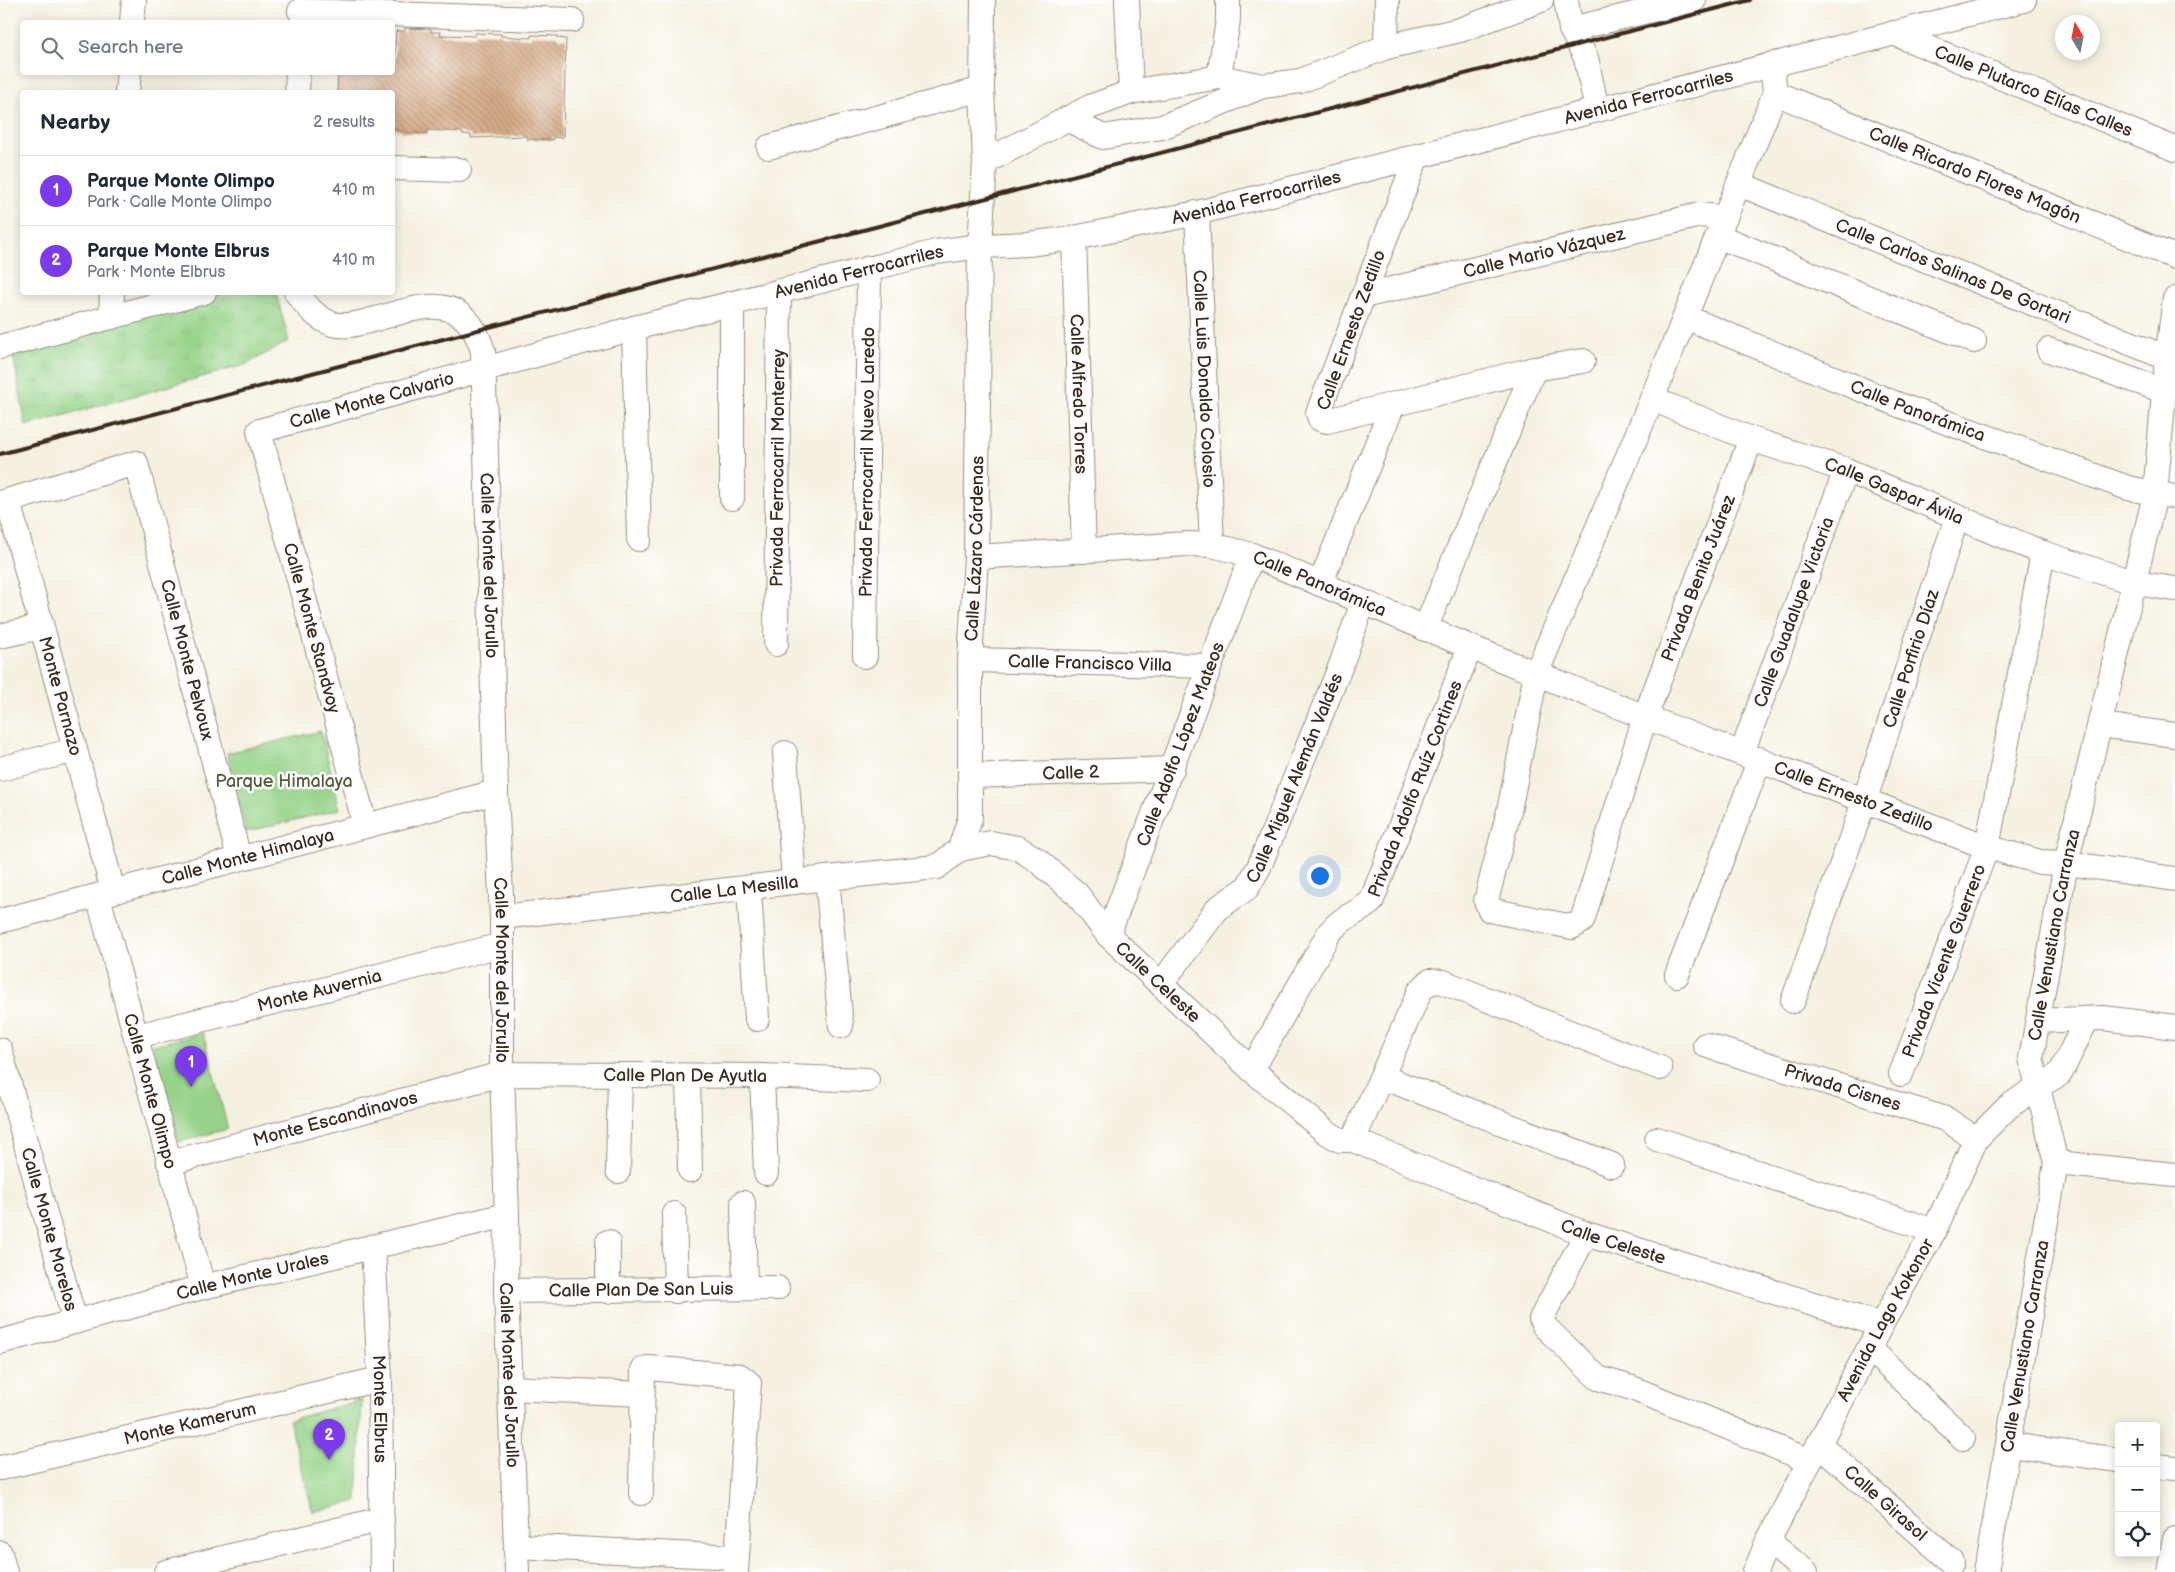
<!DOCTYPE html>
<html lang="en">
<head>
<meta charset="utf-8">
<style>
  body { margin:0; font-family:"Balsamiq Sans",sans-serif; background:#f6f6f7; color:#1f2937 }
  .controls { position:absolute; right:15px; bottom:15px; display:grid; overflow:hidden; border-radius:5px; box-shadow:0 2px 12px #0003 }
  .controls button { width:45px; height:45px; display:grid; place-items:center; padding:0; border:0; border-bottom:1px solid #e0e1e3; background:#fff; color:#1f2937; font:25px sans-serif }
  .compass { position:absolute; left:2055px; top:15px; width:45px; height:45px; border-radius:50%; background:#fff; box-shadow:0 2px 12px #0003; rotate:350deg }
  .you { position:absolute; left:1319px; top:875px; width:18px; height:18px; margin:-12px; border:4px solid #fff; border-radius:50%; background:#1a73e8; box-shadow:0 0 0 8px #1a73e833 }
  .badge { display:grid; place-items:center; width:32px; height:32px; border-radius:50%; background:#7c3aed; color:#fff; font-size:16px; font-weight:700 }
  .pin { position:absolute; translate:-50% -41px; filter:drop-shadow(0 1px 2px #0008) }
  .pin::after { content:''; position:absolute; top:26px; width:18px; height:15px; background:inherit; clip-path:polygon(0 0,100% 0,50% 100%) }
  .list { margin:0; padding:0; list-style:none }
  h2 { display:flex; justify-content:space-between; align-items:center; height:65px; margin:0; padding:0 20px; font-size:21px }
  h2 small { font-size:16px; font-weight:400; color:#747a83 }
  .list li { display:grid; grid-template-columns:32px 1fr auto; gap:15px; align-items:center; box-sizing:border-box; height:70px; padding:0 20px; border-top:1px solid #e0e1e3 }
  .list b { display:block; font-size:19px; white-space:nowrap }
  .list p { margin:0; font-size:16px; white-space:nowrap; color:#747a83 }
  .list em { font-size:16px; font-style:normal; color:#747a83 }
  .icon { flex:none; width:28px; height:28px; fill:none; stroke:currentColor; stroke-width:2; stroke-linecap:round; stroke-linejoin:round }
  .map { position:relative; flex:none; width:2175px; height:1572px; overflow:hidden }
  .search { position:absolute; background:#fff; box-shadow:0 2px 12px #0003; left:20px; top:20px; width:375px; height:55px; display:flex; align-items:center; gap:12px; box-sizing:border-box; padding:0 18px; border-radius:5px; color:#747a83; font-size:19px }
  .panel { position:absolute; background:#fff; box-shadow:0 2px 12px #0003; left:20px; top:90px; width:375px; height:205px; border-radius:5px }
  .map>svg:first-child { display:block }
</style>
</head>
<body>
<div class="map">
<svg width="2175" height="1572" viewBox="0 0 2175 1572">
  <defs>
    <pattern id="grass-tufts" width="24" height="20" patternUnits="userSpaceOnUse" patternTransform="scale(1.25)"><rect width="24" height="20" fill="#96d388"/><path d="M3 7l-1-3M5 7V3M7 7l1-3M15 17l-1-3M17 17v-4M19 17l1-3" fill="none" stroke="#82b575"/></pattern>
    <pattern id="building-back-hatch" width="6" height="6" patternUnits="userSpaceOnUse" patternTransform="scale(1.25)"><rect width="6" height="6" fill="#d6ac88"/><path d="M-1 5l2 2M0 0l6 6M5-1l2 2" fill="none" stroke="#af8c6f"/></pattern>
  </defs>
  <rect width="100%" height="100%" fill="#fff"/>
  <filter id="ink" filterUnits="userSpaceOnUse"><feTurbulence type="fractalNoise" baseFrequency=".02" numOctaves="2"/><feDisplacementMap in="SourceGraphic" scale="10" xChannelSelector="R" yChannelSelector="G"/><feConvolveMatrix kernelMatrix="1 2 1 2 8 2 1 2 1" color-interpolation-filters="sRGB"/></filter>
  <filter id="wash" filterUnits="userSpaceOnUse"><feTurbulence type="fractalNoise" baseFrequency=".0096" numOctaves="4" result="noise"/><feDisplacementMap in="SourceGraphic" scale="20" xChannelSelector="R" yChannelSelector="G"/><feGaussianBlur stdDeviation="1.12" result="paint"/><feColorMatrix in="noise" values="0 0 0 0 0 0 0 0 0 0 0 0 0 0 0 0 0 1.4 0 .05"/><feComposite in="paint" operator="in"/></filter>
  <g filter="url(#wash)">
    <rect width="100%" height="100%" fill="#f5f1e1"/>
    <!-- grass -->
    <path fill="url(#grass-tufts)" stroke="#687e53" d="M226 292 276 293 289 341 245 365 26 426 12 350Z"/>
    <!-- green -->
    <g fill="#96d388" stroke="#687e53">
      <path d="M321 731 340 809 246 832 227 753Z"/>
      <path d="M203 1033 228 1129 179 1142 153 1045Z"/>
      <path d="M362 1400 357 1501 313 1512 289 1420Z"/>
    </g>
    <g id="blocks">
      <!-- building -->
      <path fill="url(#building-back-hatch)" d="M405 28 431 29V32H441L440 35 475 36V33L501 34V36L531 38V35L557 36V38L566 39 563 138 553 137V140L527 139V136L471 138V135L462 134V132L427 130V134L402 132V130L392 129 393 92H337L338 72H394L396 31H405Z"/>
    </g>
  </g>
  <g filter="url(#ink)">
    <use href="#blocks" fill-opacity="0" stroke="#988e80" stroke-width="1"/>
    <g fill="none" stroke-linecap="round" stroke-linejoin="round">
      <!-- minor casing -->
      <g stroke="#988e80" stroke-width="26">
        <g id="minor">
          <path d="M1127 0 1131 92"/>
          <path d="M1566 0 1571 29 1586 58 1597 110"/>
          <path d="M300 11 572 20"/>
          <path d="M132 22 134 0"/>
          <path d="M1571 29 1694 0"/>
          <path id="s1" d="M1893 33 2175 149"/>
          <path d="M1386 47 1387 0"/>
          <path d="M1219 77 1228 20V0"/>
          <path d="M127 92 129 72"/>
          <path d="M297 92 298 72"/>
          <path id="s2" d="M1775 93 2175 257"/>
          <path d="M1067 119 1103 137 1162 127 1263 86"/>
          <path d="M769 147 982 89"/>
          <path d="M1417 156 1318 413 1320 419 1327 421 1534 369 1583 361"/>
          <path d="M985 162 1090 107 1131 92 1219 77 1263 86 1300 81 1386 47 1460 30 1541 0"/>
          <path d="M392 168 459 170"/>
          <path id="s3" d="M1739 184 2167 358"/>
          <path id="s4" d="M1197 213 1212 545"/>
          <path d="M1718 236 1974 341"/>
          <path id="s5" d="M1074 238 1084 551"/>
          <path id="s6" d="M296 292C306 305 315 317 330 323 344 329 363 322 376 319 423 305 465 291 483 351L496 792 502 917V1074L507 1215 506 1291 517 1572"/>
          <path id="s7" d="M1363 296 1700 215 1725 218"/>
          <path d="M732 303V498"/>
          <path d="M111 317 112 292"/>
          <path id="s8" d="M1685 317 1899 405 2128 488 2175 497"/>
          <path d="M634 328 639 539"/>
          <path d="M0 347 204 292"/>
          <path d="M2049 350 2164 391"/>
          <path id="s9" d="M1652 399 1751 439 1846 470 2043 553 2135 583 2175 589"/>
          <path d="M1751 439 1645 717 1582 921 1572 927 1490 910 1486 901 1509 811 1536 674 1652 399 1775 93 1772 64"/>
          <path id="s10" d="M8 501 113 891"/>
          <path id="s11" d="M0 503 136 463 239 858"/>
          <path id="s12" d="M976 557 1187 544 1212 545 1252 555 1470 647 1645 717 1987 847 2040 862 2066 863 2175 879"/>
          <path d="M1320 584 1392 407"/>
          <path d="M1425 629 1534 369"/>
          <path d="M0 636 41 627"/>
          <path id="s13" d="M776 644 779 291"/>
          <path id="s14" d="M865 656 869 268"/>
          <path id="s15" d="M970 660 1209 666"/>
          <path d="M2100 725 2175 735"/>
          <path d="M785 753 794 882"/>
          <path id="s16" d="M1742 753 1846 470"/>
          <path d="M0 769 75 750"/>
          <path id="s17" d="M970 776 1172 769"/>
          <path id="s18" d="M365 825 259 431 634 328 936 252 980 246 1028 244 1074 238 1197 213 2024 0"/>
          <path id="s19" d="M960 849 970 818V660L976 557 980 246 985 162 982 89 983 0"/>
          <path d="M827 878 841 1026"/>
          <path d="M749 888 757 1019"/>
          <path id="s20" d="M98 896 203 1287"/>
          <path id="s21" d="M502 917 827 878 937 867 960 849 991 843 1018 848 1037 860 1077 894 1108 935 1252 1070 1326 1132 1340 1140H1353L1586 1234 1881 1325"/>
          <path id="s22" d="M0 921 496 792"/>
          <path id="s23" d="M1108 935 1252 555"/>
          <path d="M1677 975 1760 759"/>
          <path id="s24" d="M1161 984 1218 908 1247 888 1259 867 1341 665 1363 602"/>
          <path id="s25" d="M1793 1001 1865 799 1957 517"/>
          <path d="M2038 1021 2103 1018 2175 1027"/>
          <path id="s26" d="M137 1036 502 945"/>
          <path id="s27" d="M1705 1045 1946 1119 1976 1139"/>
          <path id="s28" d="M0 1050 75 1322"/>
          <path id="s29" d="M1252 1070 1329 933C1343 916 1355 915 1371 902L1470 647"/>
          <path id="s30" d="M1901 1074 1987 847 2043 553"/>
          <path d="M688 1076 690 1170"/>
          <path d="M762 1076 766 1173"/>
          <path d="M1382 1077 1612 1165"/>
          <path d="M1657 1139 1934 1231"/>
          <path d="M1353 1140 1420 991 1430 981 1443 982 1660 1068"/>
          <path id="s31" d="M169 1163 502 1074 762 1076 867 1080"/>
          <path d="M2056 1163 2175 1175"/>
          <path d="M618 1171 620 1075"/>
          <path d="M743 1203 745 1288"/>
          <path d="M674 1214 676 1291"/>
          <path d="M1586 1234 1541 1319 1544 1326 1598 1378 1632 1388 1810 1461"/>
          <path id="s32" d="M373 1247 380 1379 382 1572"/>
          <path id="s33" d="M506 1291 777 1288"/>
          <path d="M608 1291V1242"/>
          <path id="s34" d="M0 1342 203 1287 507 1215"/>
          <path d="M1869 1348 1963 1438"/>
          <path d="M510 1388 642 1394"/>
          <path id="s35" d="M1819 1444 1952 1562"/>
          <path d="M2009 1445 2119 1460"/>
          <path d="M2156 1466 2175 1468"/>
          <path id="s36" d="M0 1468 380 1379"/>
          <path d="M641 1493 643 1370 648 1368 740 1376 749 1383 736 1572"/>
          <path d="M1768 1541 1806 1572"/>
          <path d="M516 1546 736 1557"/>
          <path d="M0 1553 5 1572"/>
          <path d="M166 1572 382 1519"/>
          <path id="s37" d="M1755 1572 1768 1541 1881 1325 1934 1231 1976 1139 2008 1107 2037 1087 2060 1074 2087 1019"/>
          <path id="s38" d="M1986 1572 2056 1163 2031 1058 2066 863 2155 495 2167 358 2175 299"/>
          <path d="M2169 1572 2175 1539"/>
        </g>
      </g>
      <!-- minor -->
      <use href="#minor" stroke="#fff" stroke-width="24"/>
      <!-- rail -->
      <path stroke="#3b2a1e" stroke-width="4" d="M0 454 1750 0"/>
    </g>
  </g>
  <g text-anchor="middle" stroke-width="5" stroke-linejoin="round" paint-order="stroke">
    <!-- street labels -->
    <g font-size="18" fill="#3b2a1e" stroke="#fff">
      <text dy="6" stroke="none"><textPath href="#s1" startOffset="152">Calle Plutarco Elías Calles</textPath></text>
      <text dy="6" stroke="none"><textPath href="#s18" startOffset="1839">Avenida Ferrocarriles</textPath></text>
      <text dy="6" stroke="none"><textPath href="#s2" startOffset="216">Calle Ricardo Flores Magón</textPath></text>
      <text dy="6" stroke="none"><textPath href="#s18" startOffset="1434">Avenida Ferrocarriles</textPath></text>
      <text dy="6" stroke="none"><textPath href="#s7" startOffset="186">Calle Mario Vázquez</textPath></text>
      <text dy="6" stroke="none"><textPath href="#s3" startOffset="231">Calle Carlos Salinas De Gortari</textPath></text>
      <text dy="6" stroke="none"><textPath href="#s18" startOffset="1029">Avenida Ferrocarriles</textPath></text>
      <text transform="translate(1351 330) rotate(-70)" y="6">Calle Ernesto Zedillo</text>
      <text dy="6" stroke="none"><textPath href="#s4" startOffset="166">Calle Luis Donaldo Colosio</textPath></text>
      <text dy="6" stroke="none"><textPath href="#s5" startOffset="156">Calle Alfredo Torres</textPath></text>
      <text dy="6" stroke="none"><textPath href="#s18" startOffset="525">Calle Monte Calvario</textPath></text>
      <text dy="6" stroke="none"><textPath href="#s8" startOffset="251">Calle Panorámica</textPath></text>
      <text dy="6" stroke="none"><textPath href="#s14" startOffset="194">Privada Ferrocarril Nuevo Laredo</textPath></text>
      <text dy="6" stroke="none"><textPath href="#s13" startOffset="176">Privada Ferrocarril Monterrey</textPath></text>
      <text dy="6" stroke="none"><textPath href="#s9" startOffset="259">Calle Gaspar Ávila</textPath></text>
      <text dy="6" stroke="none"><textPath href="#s19" startOffset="302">Calle Lázaro Cárdenas</textPath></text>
      <text dy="6" stroke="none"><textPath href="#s6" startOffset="439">Calle Monte del Jorullo</textPath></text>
      <text transform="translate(1698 578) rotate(-69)" y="6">Privada Benito Juárez</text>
      <text dy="6" stroke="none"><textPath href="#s12" startOffset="351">Calle Panorámica</textPath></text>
      <text dy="6" stroke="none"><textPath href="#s16" startOffset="150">Calle Guadalupe Victoria</textPath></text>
      <text transform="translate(312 628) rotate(75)" y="6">Calle Monte Standvoy</text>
      <text dy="6" stroke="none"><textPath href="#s25" startOffset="362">Calle Porfirio Díaz</textPath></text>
      <text dy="6" stroke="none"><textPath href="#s11" startOffset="345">Calle Monte Pelvoux</textPath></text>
      <text dy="6" stroke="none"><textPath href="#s15" startOffset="120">Calle Francisco Villa</textPath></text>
      <text dy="6" stroke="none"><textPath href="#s10" startOffset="202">Monte Parnazo</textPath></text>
      <text dy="6" stroke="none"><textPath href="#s23" startOffset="204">Calle Adolfo López Mateos</textPath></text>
      <text dy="6" stroke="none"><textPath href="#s17" startOffset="101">Calle 2</textPath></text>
      <text dy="6" stroke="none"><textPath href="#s24" startOffset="250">Calle Miguel Alemán Valdés</textPath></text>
      <text dy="6" stroke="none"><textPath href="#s29" startOffset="331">Privada Adolfo Ruíz Cortines</textPath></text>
      <text dy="6" stroke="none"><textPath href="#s12" startOffset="926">Calle Ernesto Zedillo</textPath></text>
      <text dy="6" stroke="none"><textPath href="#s22" startOffset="256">Calle Monte Himalaya</textPath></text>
      <text dy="6" stroke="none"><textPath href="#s21" startOffset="234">Calle La Mesilla</textPath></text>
      <text dy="6" stroke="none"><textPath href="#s38" startOffset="648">Calle Venustiano Carranza</textPath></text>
      <text dy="6" stroke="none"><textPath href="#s30" startOffset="121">Privada Vicente Guerrero</textPath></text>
      <text dy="6" stroke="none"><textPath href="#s6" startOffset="844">Calle Monte del Jorullo</textPath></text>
      <text dy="6" stroke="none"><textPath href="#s21" startOffset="721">Calle Celeste</textPath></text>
      <text dy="6" stroke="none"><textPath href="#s26" startOffset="188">Monte Auvernia</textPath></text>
      <text dy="6" stroke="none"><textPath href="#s31" startOffset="528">Calle Plan De Ayutla</textPath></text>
      <text dy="6" stroke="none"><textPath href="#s27" startOffset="144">Privada Cisnes</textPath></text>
      <text dy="6" stroke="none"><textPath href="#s20" startOffset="202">Calle Monte Olimpo</textPath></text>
      <text dy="6" stroke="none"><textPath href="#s31" startOffset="172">Monte Escandinavos</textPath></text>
      <text dy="6" stroke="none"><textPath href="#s28" startOffset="186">Calle Monte Morelos</textPath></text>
      <text dy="6" stroke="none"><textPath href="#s21" startOffset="1255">Calle Celeste</textPath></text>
      <text dy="6" stroke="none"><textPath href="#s34" startOffset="261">Calle Monte Urales</textPath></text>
      <text dy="6" stroke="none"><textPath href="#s33" startOffset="135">Calle Plan De San Luis</textPath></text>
      <text dy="6" stroke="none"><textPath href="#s37" startOffset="284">Avenida Lago Kokonor</textPath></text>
      <text dy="6" stroke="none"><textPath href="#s38" startOffset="229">Calle Venustiano Carranza</textPath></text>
      <text dy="6" stroke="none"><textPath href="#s6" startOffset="1249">Calle Monte del Jorullo</textPath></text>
      <text dy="6" stroke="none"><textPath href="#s32" startOffset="162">Monte Elbrus</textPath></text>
      <text dy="6" stroke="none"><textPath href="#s36" startOffset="195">Monte Kamerum</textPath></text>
      <text dy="6" stroke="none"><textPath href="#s35" startOffset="89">Calle Girasol</textPath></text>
    </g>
    <!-- park labels -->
    <g font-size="18" fill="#565d3e" stroke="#fff">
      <text x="284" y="787">Parque Himalaya</text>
    </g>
  </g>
</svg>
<div class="controls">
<button>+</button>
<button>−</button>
<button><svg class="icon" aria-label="locate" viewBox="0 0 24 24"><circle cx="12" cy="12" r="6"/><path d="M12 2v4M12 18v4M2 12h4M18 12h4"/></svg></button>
</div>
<svg class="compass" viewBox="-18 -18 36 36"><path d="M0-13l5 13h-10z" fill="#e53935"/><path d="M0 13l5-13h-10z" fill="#747a83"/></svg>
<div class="you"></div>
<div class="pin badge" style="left:191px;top:1087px">1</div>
<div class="pin badge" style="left:329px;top:1460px">2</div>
<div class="search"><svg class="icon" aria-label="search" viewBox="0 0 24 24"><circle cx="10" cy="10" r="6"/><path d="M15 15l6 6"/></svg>Search here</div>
<section class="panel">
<h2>Nearby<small>2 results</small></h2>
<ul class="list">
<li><span class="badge">1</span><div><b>Parque Monte Olimpo</b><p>Park · Calle Monte Olimpo</p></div><em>410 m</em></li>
<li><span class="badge">2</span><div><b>Parque Monte Elbrus</b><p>Park · Monte Elbrus</p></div><em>410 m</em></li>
</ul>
</section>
</div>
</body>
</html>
